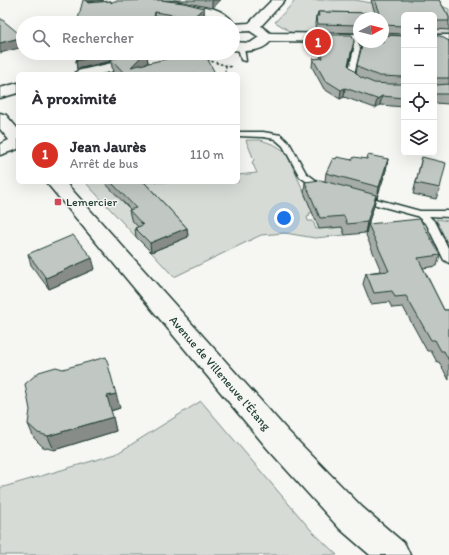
<!DOCTYPE html>
<html lang="fr">
<head>
<meta charset="utf-8">
<style>
  body { margin:0; font-family:Itim,sans-serif; background:#f7f7f7; color:#2b2b33 }
  .controls { position:absolute; right:12px; top:12px; display:grid; overflow:hidden; border-radius:6px; box-shadow:0 4px 16px #0002 }
  .controls button { width:36px; height:36px; display:grid; place-items:center; padding:0; border:0; border-bottom:1px solid #e1e1e2; background:#fff; color:#2b2b33; font:20px sans-serif }
  .compass { position:absolute; left:353px; top:12px; width:36px; height:36px; border-radius:50%; background:#fff; box-shadow:0 4px 16px #0002; rotate:83deg }
  .you { position:absolute; left:284px; top:218px; width:14px; height:14px; margin:-10px; border:3px solid #fff; border-radius:50%; background:#1a73e8; box-shadow:0 0 0 6px #1a73e833 }
  .badge { display:grid; place-items:center; width:26px; height:26px; border-radius:50%; background:#d93025; color:#fff; font-size:13px; font-weight:700 }
  .pin { position:absolute; translate:-50% -50%; border:2px solid #fff; box-shadow:0 1px 4px #0006 }
  .list { margin:0; padding:0; list-style:none }
  h2 { display:flex; justify-content:space-between; align-items:center; height:52px; margin:0; padding:0 16px; font-size:17px }
  h2 small { font-size:13px; font-weight:400; color:#7c7c81 }
  .list li { display:grid; grid-template-columns:26px 1fr auto; gap:12px; align-items:center; box-sizing:border-box; height:60px; padding:0 16px; border-top:1px solid #e1e1e2 }
  .list b { display:block; font-size:15px; white-space:nowrap }
  .list p { margin:0; font-size:13px; white-space:nowrap; color:#7c7c81 }
  .list em { font-size:13px; font-style:normal; color:#7c7c81 }
  .icon { flex:none; width:22px; height:22px; fill:none; stroke:currentColor; stroke-width:2; stroke-linecap:round; stroke-linejoin:round }
  .map { position:relative; flex:none; width:449px; height:555px; overflow:hidden }
  .search { position:absolute; background:#fff; box-shadow:0 4px 16px #0002; left:16px; top:16px; width:224px; height:44px; display:flex; align-items:center; gap:10px; box-sizing:border-box; padding:0 14px; border-radius:22px; color:#7c7c81; font-size:15px }
  .panel { position:absolute; background:#fff; box-shadow:0 4px 16px #0002; left:16px; top:72px; width:224px; height:112px; border-radius:6px }
  .map>svg:first-child { display:block }
</style>
</head>
<body>
<div class="map">
<svg width="449" height="555" viewBox="0 0 449 555">
  <rect width="100%" height="100%" fill="#f6f6f2"/>
  <filter id="ink" filterUnits="userSpaceOnUse"><feTurbulence type="fractalNoise" baseFrequency=".025" numOctaves="2"/><feDisplacementMap in="SourceGraphic" scale="8" xChannelSelector="R" yChannelSelector="G"/><feConvolveMatrix kernelMatrix="1 2 1 2 8 2 1 2 1" color-interpolation-filters="sRGB"/></filter>
  <g filter="url(#ink)">
    <!-- green -->
    <g fill="#d6dbd6" stroke="#7a8c85">
      <path d="M296 0H355L394 7 441 6 449 9V35H434V15H404V35L383 34V18H359V34L291 33 285 28 275 22Z"/>
      <path d="M246 140H261L275 145 286 152 307 199 324 211 309 213 310 216 307 217 308 221H313L316 229 342 227 345 235 315 238 285 233 261 235 174 277 151 252 187 237 131 219 144 233 136 237 85 182H238V175L257 173 252 162 254 160Z"/>
      <path d="M436 219 449 221V246L448 245Z"/>
      <path d="M201 401 311 530 337 555H0V488L116 454Z"/>
    </g>
    <g fill="none" stroke-linecap="round" stroke-linejoin="round">
      <!-- lane casing -->
      <g stroke="#1f3d34" stroke-width="3">
        <g id="lane">
          <path d="M354 36 357 38 360 49 354 74 360 81 357 83 355 82 348 74 354 49 351 38Z"/>
          <path d="M241 45 244 47 246 61 241 60 238 47Z"/>
          <path d="M238 132H263L281 135 290 144 306 173 325 187 321 190 318 189 300 177 283 146 275 139 263 137 238 136Z"/>
          <path d="M361 195 420 211H449V217L429 216 436 223 449 250V263L444 260 427 225 417 216 358 200 357 198Z"/>
        </g>
      </g>
      <!-- street casing -->
      <g stroke="#1f3d34" stroke-width="3">
        <path id="street" d="M175 1C194 5 222 5 234 23L233 25V23H221L207 15 171 8 169 5 171 2Z"/>
      </g>
      <!-- secondary casing -->
      <g stroke="#1f3d34" stroke-width="3">
        <g id="secondary">
          <path d="M272 0H285L261 26 270 33 359 34V42L271 41C262 52 246 52 233 50V42L250 43 259 37 250 31 233 32V24L249 23Z"/>
          <rect x="434" y="35" width="15" height="8"/>
          <path d="M155 53H181L179 56 101 74H75L77 71Z"/>
          <path d="M18 83V93L0 98V88Z"/>
          <path d="M0 113 6 115 18 129V149L0 155V144L9 140 0 129Z"/>
          <path d="M46 182H65L287 430 362 507 405 544 410 555H370L340 529 267 448Z"/>
        </g>
      </g>
      <!-- path -->
      <g stroke="#1f3d34" stroke-width="1.5" stroke-dasharray="2.5 2" stroke-linecap="butt">
        <path d="M207 60 231 67"/>
        <path d="M225 72 226 66"/>
      </g>
      <!-- lane -->
      <use href="#lane" fill="#f6f6f2" fill-rule="evenodd"/>
      <!-- street -->
      <use href="#street" fill="#f6f6f2" fill-rule="evenodd"/>
      <!-- secondary -->
      <use href="#secondary" fill="#f6f6f2" fill-rule="evenodd"/>
    </g>
    <!-- wall -->
    <g fill="#a6aca8" stroke="#1f3d34">
      <path d="M145 0H221L212 8 178 1H165L204 8V16L196 23H176L155 20V23H77L88 2 87 3 111 1 112 3Z"/>
      <path d="M371 0H439L449 17V30L434 29V15H404V34L383 33V35L404 36V107L380 105 375 108 344 97 340 99 324 89 312 67 313 59 321 58 318 43 319 35 352 49 348 66 356 73 361 47V42H383L359 18V33L316 32 315 24 316 16H317L318 12 375 13Z"/>
      <path d="M434 33 435 36 449 41V104L434 103Z"/>
      <path d="M147 53 148 63 215 74H114L113 73 111 61 77 69 76 61Z"/>
      <path d="M422 157 440 188 436 199 413 194Z"/>
      <path d="M336 159 352 160 367 159H388L386 170 377 198 376 197 374 206 365 233 345 235 342 227 319 229 304 192 305 182 325 181 326 173Z"/>
      <path d="M104 182H144L187 228 188 237 151 252 136 237 135 228 138 227 131 219 129 210H131Z"/>
      <path d="M368 224 440 255 437 266 423 268 444 310H449V380L439 362H437L431 351H427L403 307 392 308 389 302 371 304 363 284 366 273 381 271 366 235Z"/>
      <path d="M28 254 95 269 49 289 31 265Z"/>
      <path d="M120 408 111 411 116 431 54 450 43 447 34 438 28 424Z"/>
    </g>
    <!-- shaded-wall -->
    <g fill="#878c88" stroke="#1f3d34">
      <path d="M85 0H104L88 2 86 7Z"/>
      <path d="M213 0H221L212 8V1Z"/>
      <path d="M204 8V16L196 23H193L192 18Z"/>
      <path d="M155 12V23H153Z"/>
      <path d="M23 37V47L0 53V43Z"/>
      <path d="M354 41 352 49 347 74 348 65Z"/>
      <path d="M112 53H148H147L148 65 139 74 111 59V61L77 69 76 61Z"/>
      <path d="M345 88 344 97 340 99 341 90Z"/>
      <path d="M382 96 380 105 375 108 377 99Z"/>
      <path d="M388 159 386 170 377 198 379 187Z"/>
      <path d="M376 195 374 206 365 233 367 222Z"/>
      <path d="M187 228 188 237 151 252 150 243Z"/>
      <path d="M92 258 95 269 49 289 46 278Z"/>
      <path d="M116 394 120 408 110 411 107 396Z"/>
      <path d="M113 417 116 431 54 450 48 436Z"/>
    </g>
    <!-- building -->
    <g fill="#c1c8c3" stroke="#1f3d34">
      <path d="M83 0H85L88 3 111 1V3L114 1 160 0 184 3 204 8 192 18 155 12 153 23H87L88 21 82 23H77Z"/>
      <path d="M375 0H439L449 17V21H434V15H404V26L383 25V35L404 36V77L379 76 362 69 357 65 363 42H383V18H359V25L317 24 316 16H319L318 12 380 13Z"/>
      <path d="M0 18 23 37 0 43Z"/>
      <path d="M434 33 435 36H440L449 41V78H436L435 79 436 85 449 84V94H434Z"/>
      <path d="M319 35H352L354 41 348 65 360 77 374 83 390 84H404V98L382 96 377 99 345 88 341 90 325 80 313 59 323 58Z"/>
      <path d="M78 53H112L76 61Z"/>
      <path d="M140 53H145L131 67 192 53H201L207 58 215 73 210 74H125L111 59Z"/>
      <path d="M368 155 388 159 379 187 326 173 333 158 336 159 337 157 352 160 354 157 367 159Z"/>
      <path d="M422 157 446 163 440 188 416 183Z"/>
      <path d="M320 180 376 195 367 222 347 224 344 216 320 218 305 182Z"/>
      <path d="M111 182H144L187 228 150 243 135 228 143 225 129 210 136 208Z"/>
      <path d="M420 219 440 255 418 258 444 310H449V361L444 351H441L435 340H431L406 296 395 297 392 291 374 293 366 273 389 271 368 224Z"/>
      <path d="M73 235 92 258 46 278 28 254Z"/>
      <path d="M106 357 116 394 107 396 113 417 48 436 38 433 28 424 30 410 25 384 39 372 56 367 63 369Z"/>
    </g>
  </g>
  <!-- markers -->
  <rect fill="#d1495b" stroke="#f6f6f2" stroke-width="1.5" x="54" y="198" width="8" height="8" rx="2"/>
  <g text-anchor="middle" stroke-width="3" stroke-linejoin="round" paint-order="stroke">
    <!-- poi labels -->
    <g font-size="12" fill="#1f3d34" stroke="#f6f6f2" text-anchor="start">
      <text x="66" y="206">Lemercier</text>
    </g>
    <!-- street labels -->
    <g font-size="12" fill="#1f3d34" stroke="#f6f6f2">
      <text transform="translate(220 373) rotate(49)" y="4">Avenue de Villeneuve l'Étang</text>
    </g>
  </g>
</svg>
<div class="controls">
<button>+</button>
<button>−</button>
<button><svg class="icon" aria-label="locate" viewBox="0 0 24 24"><circle cx="12" cy="12" r="6"/><path d="M12 2v4M12 18v4M2 12h4M18 12h4"/></svg></button>
<button><svg class="icon" aria-label="layers" viewBox="0 0 24 24"><path d="M12 4l9 5-9 5-9-5zM3 14l9 5 9-5"/></svg></button>
</div>
<svg class="compass" viewBox="-18 -18 36 36"><path d="M0-13l5 13h-10z" fill="#e53935"/><path d="M0 13l5-13h-10z" fill="#7c7c81"/></svg>
<div class="you"></div>
<div class="pin badge" style="left:318px;top:42px">1</div>
<div class="search"><svg class="icon" aria-label="search" viewBox="0 0 24 24"><circle cx="10" cy="10" r="6"/><path d="M15 15l6 6"/></svg>Rechercher</div>
<section class="panel">
<h2>À proximité<small></small></h2>
<ul class="list">
<li><span class="badge">1</span><div><b>Jean Jaurès</b><p>Arrêt de bus</p></div><em>110 m</em></li>
</ul>
</section>
</div>
</body>
</html>
